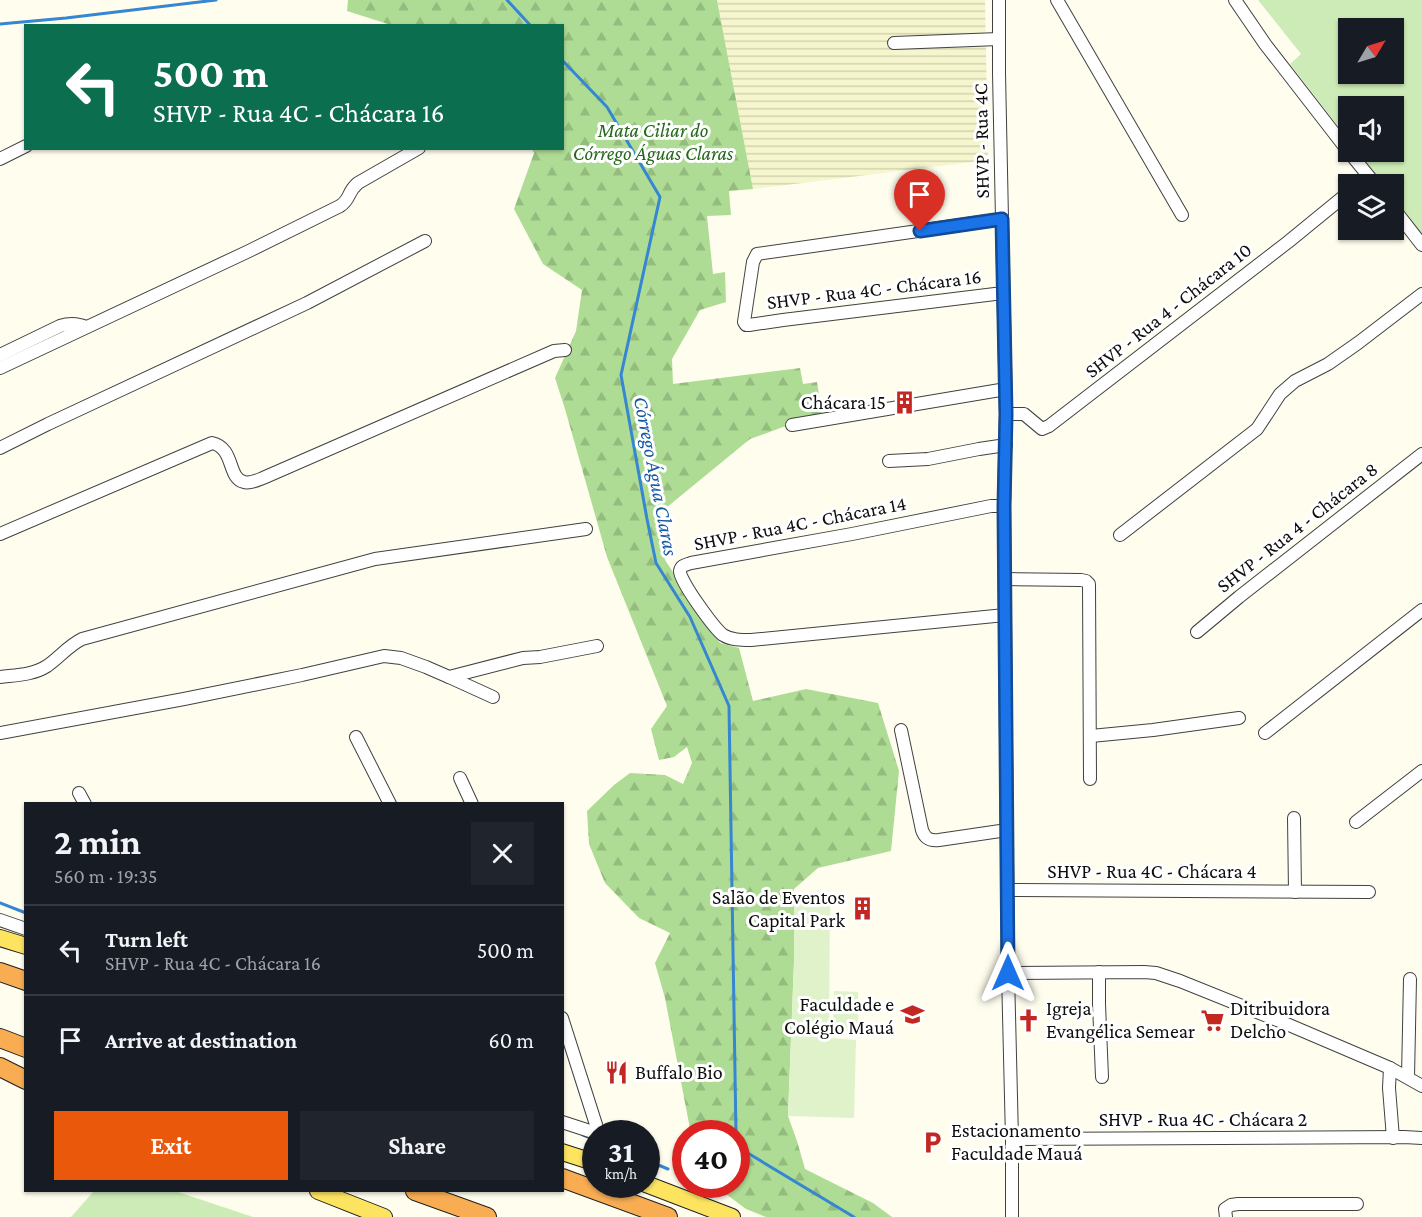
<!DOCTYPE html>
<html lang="en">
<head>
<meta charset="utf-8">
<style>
  :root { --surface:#171b24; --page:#20242c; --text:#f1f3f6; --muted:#9ea1a6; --line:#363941; --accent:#ea580c }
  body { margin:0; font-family:"Crimson Pro",serif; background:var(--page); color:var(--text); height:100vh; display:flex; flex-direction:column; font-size:22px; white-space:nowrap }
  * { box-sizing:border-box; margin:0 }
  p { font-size:20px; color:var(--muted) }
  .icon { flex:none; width:33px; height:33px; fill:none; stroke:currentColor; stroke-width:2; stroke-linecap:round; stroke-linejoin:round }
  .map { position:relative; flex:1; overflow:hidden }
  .panel { position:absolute; left:24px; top:802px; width:540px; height:390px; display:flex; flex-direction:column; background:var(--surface); border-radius:0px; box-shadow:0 2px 4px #0004 }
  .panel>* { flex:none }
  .top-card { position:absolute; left:24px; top:24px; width:540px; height:126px; border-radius:0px; box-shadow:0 2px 4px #0004; background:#0b6e4f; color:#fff; overflow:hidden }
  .needle { width:39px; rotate:52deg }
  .controls { position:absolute; left:1338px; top:18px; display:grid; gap:12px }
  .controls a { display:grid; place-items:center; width:66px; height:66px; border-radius:0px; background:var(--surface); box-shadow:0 2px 4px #0004; font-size:30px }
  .speed { position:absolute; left:582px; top:1120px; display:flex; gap:12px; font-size:30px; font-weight:700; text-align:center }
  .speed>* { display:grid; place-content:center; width:78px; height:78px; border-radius:50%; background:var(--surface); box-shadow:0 2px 4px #0004; line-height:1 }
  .speed small { font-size:15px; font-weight:400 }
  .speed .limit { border:9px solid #d22; background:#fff; color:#111 }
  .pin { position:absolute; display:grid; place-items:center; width:51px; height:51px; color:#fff; margin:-62px -26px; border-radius:50% 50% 50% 0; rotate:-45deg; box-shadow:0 0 6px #0007 }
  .pin .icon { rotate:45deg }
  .me { position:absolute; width:66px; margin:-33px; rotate:0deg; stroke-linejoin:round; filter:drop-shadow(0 0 4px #0008) }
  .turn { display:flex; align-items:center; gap:21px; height:126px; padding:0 30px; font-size:27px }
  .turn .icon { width:78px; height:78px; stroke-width:2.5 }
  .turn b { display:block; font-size:42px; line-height:51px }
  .round { display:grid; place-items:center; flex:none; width:63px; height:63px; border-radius:0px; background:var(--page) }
  .summary { display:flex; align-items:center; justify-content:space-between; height:102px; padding:0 30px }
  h1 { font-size:36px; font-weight:700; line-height:45px }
  .button { display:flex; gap:12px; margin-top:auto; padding:12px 30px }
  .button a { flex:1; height:69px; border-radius:0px; background:var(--accent); color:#fff; font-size:24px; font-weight:700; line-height:69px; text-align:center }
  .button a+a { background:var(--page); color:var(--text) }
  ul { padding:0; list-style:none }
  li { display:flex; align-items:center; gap:18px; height:90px; padding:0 30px; border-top:2px solid var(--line) }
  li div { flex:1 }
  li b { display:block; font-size:22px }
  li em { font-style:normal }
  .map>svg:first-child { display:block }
  .farmland { fill:url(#farmland-rules) }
  .grass { fill:#cdebb7; fill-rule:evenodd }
  .forest { fill:url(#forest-firs) }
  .pitch { fill:#e0f2c9 }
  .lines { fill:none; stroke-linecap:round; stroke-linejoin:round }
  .stream { stroke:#3686d1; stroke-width:3 }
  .minor-casing { stroke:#414141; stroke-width:14 }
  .major-casing { stroke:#1f1f1f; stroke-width:18 }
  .highway-casing { stroke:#1f1f1f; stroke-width:20 }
  .minor { stroke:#fff; stroke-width:12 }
  .major { stroke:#fce461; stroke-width:16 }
  .highway { stroke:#f8ad53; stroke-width:18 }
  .route-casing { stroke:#114b97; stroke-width:15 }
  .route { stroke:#1a73e8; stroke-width:10 }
  .labels { text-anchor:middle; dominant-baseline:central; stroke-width:6; stroke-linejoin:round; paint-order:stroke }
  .park-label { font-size:20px; font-style:italic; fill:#25681c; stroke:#fff }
  .street-label { font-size:20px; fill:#0e0e0e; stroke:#fff }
  .poi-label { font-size:20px; fill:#0e0e0e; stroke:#fff; text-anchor:start }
  .water-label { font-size:21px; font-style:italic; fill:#1358a4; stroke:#fff }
</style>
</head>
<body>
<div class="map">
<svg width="1422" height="1217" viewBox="0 0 1422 1217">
  <defs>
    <pattern id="farmland-rules" width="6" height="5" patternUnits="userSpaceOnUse" patternTransform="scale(1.5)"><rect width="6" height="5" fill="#f6f6ce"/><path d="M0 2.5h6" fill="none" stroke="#d2d2b0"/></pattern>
    <pattern id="forest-firs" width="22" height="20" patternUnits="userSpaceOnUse" patternTransform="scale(1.5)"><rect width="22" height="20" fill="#afdc95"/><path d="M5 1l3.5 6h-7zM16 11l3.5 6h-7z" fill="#95bc7f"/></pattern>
  </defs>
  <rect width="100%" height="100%" fill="#fffdee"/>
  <path class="farmland" d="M717,0h268l3,160 -235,29z"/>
  <g class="grass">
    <path d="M1258,0h164v234l-28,-37v-13h-10l-26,-32h36v-46h-46v33l-58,-75 11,-10zM1348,28h46v46h-46z"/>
    <path d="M94,1191h81l78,26h-182z"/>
  </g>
  <path class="forest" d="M348,0h369l36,189 -24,2 2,24 -24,1 6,58 12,-2 1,30 -26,8 -28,49 1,25 127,-16 3,16 14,-2 6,37 -29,4 -44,16 -95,78 10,43 55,83 19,5 14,53 53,-12 72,14 21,68 -8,80 -73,17 -24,21v73l-6,154 9,25 8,28 68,34 19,14h-126l-20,-8 -32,-24h22v-51h-45l-26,-136 -10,-35 15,-30 -31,-15 -34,-35 -16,-39 -2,-33 27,-26 16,-12 35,2 18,9 9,-21 -5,-16 -13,10 -15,3 -8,-31 16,-23 -60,-149 -42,-148 -10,-31 21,-47 6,-41 -39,-26 -29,-55 20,-56 -2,-4 30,-1v-122l-171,-1 -44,-14z"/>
  <g class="pitch">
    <path d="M794,897h36l-1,141 27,2 -2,78 -66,-2 6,-154z"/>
    <path d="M834,991l24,1v40l-25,-1z"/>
  </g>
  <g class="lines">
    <g class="stream">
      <path d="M507,0l24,26"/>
      <path d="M0,24l66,-6 150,-18"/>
      <path d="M562,60l45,47 53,90 -39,178 26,144 9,44 34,54 39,89 7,428"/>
      <path d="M0,903l26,10"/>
      <path d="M583,1135l10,4"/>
      <path d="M736,1146l118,71"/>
      <path d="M646,1160l22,9"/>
    </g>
    <defs>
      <g id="minor">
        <path d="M999,0v73l7,341 -2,92 4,467 4,166v78"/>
        <path d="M1057,0l125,215"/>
        <path d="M1235,0l30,44 83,107"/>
        <path d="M894,43l105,-4"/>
        <path d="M1349,152l26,32"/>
        <path d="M0,159l26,-13"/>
        <path d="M1359,184l10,-7"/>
        <path d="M1394,209l28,36"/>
        <path d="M1002,219l-245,35 -4,8 -9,60 2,3h3l34,-5 220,-27"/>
        <path d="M0,355l60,-29c9,-3 17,-3 26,1"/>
        <path d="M0,368l249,-117 91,-45c11,-7 7,-14 18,-23l61,-35"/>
        <path d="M1006,414h18l18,15 7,-3 239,-184 60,-49"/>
        <path d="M792,425l214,-36"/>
        <path d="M0,448l48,-24 259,-121 118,-62"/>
        <path d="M889,461l39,-2 51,-10 27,-4"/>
        <path d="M1004,506h-13l-139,28 -161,29c-5,2 -10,2 -11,8 -1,9 34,57 43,64 8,5 18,5 28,5l254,-25"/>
        <path d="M0,534l212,-91c23,5 15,35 32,39 6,2 14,-2 19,-4l291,-127 11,-1"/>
        <path d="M1120,535l137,-106 23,-35 15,-13 33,-17 30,-21 64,-49"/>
        <path d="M1005,579l76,1 5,1 3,3 1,195"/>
        <path d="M1197,632l42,-35 183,-143"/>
        <path d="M0,677c16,-2 33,-2 47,-11 13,-9 21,-20 35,-27l293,-80 211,-30"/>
        <path d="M449,677l44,20"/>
        <path d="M901,730l21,100c3,9 8,11 17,10l68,-10"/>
        <path d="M0,733l184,-34 118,-24 82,-19 17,2 25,9 23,10 74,-19 17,-1 57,-11"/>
        <path d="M1265,733l157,-123"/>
        <path d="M1091,736l62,-6 86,-12"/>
        <path d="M356,737l34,67"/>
        <path d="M460,778l12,26"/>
        <path d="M79,793l6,11"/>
        <path d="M1294,818l1,74"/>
        <path d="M1356,822l66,-51"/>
        <path d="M1008,890l361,2"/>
        <path d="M0,920l26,9"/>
        <path d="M1099,972v32l3,73"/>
        <path d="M1008,973l136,-1 12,1 24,8 102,41 108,46 32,18"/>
        <path d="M562,1018l37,116"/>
        <path d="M1390,1068l-1,20 4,50"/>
        <path d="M1408,1077l2,-98"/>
        <path d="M562,1122l37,12"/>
        <path d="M1012,1139l392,-2 18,1"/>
        <path d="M1226,1217l-1,-8 6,-4 7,-1h119"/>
      </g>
      <g id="major">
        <path d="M0,938l26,8"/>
        <path d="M562,1152l34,11"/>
        <path d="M646,1184l86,33"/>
        <path d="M318,1191l66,26"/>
      </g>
      <g id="highway">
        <path d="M0,972l26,9"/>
        <path d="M0,1038l26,10"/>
        <path d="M0,1067l26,13"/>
        <path d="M562,1178l106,39"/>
        <path d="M415,1191l72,26"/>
      </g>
    </defs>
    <use href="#minor" class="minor-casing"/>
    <use href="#major" class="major-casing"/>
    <use href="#highway" class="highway-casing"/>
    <use href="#minor" class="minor"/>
    <use href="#major" class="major"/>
    <use href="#highway" class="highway"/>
  </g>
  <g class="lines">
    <defs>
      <path id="route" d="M920,231l82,-12 4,195 -2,92 4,467"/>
    </defs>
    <use href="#route" class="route-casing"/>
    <use href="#route" class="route"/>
  </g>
  <defs>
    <symbol id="building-bare" viewBox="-9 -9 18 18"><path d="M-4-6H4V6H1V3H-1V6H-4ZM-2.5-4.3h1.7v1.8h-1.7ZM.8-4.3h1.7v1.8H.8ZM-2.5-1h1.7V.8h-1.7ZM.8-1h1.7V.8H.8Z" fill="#c22721" stroke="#fff" stroke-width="2.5" paint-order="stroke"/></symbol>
    <symbol id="university-bare" viewBox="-9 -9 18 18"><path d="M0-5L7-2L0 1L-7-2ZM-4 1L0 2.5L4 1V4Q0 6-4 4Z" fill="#c22721" stroke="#fff" stroke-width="2.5" paint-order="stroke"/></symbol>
    <symbol id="church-bare" viewBox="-9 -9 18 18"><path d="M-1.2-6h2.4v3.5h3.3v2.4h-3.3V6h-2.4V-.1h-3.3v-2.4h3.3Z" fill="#c22721" stroke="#fff" stroke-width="2.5" paint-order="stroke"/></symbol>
    <symbol id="supermarket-bare" viewBox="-9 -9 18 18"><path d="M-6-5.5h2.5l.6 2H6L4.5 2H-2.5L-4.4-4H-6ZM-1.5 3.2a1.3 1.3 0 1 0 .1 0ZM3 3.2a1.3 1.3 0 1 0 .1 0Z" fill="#c22721" stroke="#fff" stroke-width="2.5" paint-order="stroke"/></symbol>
    <symbol id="restaurant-bare" viewBox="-9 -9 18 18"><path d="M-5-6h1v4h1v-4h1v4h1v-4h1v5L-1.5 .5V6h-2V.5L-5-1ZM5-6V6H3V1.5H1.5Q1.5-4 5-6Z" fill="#c22721" stroke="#fff" stroke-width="2.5" paint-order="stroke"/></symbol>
    <symbol id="parking-bare" viewBox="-9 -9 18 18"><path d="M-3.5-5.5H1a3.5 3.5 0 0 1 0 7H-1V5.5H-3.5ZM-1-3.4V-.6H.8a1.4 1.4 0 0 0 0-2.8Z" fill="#c22721" stroke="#fff" stroke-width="2.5" paint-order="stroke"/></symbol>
  </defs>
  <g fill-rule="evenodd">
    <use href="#building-bare" x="888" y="386" width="33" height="33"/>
    <use href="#building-bare" x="846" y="892" width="33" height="33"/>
    <use href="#university-bare" x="896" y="998" width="33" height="33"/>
    <use href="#church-bare" x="1012" y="1004" width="33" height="33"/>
    <use href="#supermarket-bare" x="1196" y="1004" width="33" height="33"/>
    <use href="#restaurant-bare" x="600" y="1056" width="33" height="33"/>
    <use href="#parking-bare" x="916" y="1126" width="33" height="33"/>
  </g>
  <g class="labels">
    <g class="park-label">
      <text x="653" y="130">Mata Ciliar do<tspan x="653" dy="23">Córrego Águas Claras</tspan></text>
    </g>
    <g class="street-label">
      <text transform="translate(981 141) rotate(-91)">SHVP - Rua 4C</text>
      <text transform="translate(874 289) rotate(-7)">SHVP - Rua 4C - Chácara 16</text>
      <text transform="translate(1168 310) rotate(-38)">SHVP - Rua 4 - Chácara 10</text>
      <text transform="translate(800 523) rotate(-11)">SHVP - Rua 4C - Chácara 14</text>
      <text transform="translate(1297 527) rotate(-38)">SHVP - Rua 4 - Chácara 8</text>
      <text x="1152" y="871">SHVP - Rua 4C - Chácara 4</text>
      <text x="1203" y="1119">SHVP - Rua 4C - Chácara 2</text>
    </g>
    <g class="poi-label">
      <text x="886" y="402" text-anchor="end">Chácara 15</text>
      <text x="845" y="897" text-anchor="end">Salão de Eventos<tspan x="845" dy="23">Capital Park</tspan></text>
      <text x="894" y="1004" text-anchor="end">Faculdade e<tspan x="894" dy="23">Colégio Mauá</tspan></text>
      <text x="1046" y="1008">Igreja<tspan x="1046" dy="23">Evangélica Semear</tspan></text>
      <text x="1230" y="1008">Ditribuidora<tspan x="1230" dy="23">Delcho</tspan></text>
      <text x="635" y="1072">Buffalo Bio</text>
      <text x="951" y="1130">Estacionamento<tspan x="951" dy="23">Faculdade Mauá</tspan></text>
    </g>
    <g class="water-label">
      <text transform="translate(656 476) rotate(79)">Córrego Água Claras</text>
    </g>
  </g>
</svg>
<div class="controls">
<a><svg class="needle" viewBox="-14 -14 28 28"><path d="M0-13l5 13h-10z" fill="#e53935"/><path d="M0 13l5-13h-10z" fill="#9ea1a6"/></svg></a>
<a><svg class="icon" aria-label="sound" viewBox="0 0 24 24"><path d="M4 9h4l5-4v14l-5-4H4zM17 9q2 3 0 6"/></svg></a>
<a><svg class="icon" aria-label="layers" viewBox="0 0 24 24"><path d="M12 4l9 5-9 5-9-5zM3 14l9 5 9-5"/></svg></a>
</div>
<div class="speed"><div>31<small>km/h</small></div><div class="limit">40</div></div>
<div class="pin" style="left:920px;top:231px;background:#d93025"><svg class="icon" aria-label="arrive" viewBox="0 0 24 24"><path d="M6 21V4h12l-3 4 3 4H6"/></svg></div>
<svg class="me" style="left:1008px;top:973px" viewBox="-20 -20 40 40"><path d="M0-17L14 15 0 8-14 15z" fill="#1a73e8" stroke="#fff" stroke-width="4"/></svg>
<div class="top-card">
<div class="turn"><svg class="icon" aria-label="left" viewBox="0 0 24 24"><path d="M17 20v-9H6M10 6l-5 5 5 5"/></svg><div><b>500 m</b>SHVP - Rua 4C - Chácara 16</div></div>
</div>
<section class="panel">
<div class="summary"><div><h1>2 min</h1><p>560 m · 19:35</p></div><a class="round"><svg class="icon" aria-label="close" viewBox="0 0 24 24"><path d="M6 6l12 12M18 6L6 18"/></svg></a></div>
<ul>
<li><svg class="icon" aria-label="left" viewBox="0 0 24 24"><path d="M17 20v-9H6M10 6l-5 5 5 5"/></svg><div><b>Turn left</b><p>SHVP - Rua 4C - Chácara 16</p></div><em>500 m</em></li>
<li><svg class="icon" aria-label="arrive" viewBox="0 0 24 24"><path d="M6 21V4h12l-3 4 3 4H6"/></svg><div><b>Arrive at destination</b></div><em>60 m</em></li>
</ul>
<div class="button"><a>Exit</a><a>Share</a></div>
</section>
</div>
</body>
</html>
